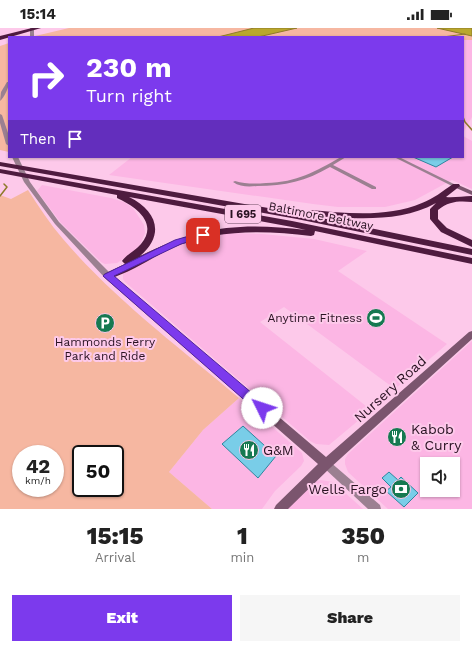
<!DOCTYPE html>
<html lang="en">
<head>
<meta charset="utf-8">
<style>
  :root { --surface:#fff; --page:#f6f6f6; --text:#222; --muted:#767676; --accent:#7c3aed }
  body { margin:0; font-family:"Work Sans",sans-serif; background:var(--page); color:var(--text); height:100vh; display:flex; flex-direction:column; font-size:15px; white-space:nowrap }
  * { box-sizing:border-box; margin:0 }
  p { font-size:13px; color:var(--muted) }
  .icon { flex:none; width:22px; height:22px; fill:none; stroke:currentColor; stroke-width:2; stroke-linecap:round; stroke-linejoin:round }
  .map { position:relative; height:481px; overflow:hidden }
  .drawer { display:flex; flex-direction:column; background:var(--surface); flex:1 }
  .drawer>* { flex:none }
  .top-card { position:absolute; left:8px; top:8px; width:456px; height:122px; border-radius:0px; box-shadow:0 1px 3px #0004; background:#7c3aed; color:#fff; overflow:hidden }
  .controls { position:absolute; left:420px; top:429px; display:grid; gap:8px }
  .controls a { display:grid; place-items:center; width:40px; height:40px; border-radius:0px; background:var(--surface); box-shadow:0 1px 3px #0004; font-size:20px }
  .speed { position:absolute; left:12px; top:417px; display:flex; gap:8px; font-size:20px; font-weight:700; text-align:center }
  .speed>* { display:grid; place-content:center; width:52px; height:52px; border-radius:50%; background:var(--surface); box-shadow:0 1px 3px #0004; line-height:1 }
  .speed small { font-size:10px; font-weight:400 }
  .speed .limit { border:2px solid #111; border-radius:6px; background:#fff; color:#111 }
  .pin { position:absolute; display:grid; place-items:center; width:34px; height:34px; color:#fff; margin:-17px; border-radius:8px; box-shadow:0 2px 6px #0006 }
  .me { position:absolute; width:44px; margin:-22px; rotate:311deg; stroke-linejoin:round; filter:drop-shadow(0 0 3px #0008) }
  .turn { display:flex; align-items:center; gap:14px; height:84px; padding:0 12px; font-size:18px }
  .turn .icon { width:52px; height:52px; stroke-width:2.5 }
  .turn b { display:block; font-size:28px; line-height:34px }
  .then { display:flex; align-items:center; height:38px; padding:0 12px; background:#0003; gap:8px; font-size:15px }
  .eta { display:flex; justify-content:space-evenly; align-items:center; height:68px; text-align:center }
  .eta b { font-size:24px; font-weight:800; line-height:28px }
  .action { display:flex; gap:8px; margin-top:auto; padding:8px 12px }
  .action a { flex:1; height:46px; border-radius:0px; background:var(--accent); color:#fff; font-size:16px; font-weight:800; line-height:46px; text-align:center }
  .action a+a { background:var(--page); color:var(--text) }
  .status { display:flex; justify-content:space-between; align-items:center; height:28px; padding:0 20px; background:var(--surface); direction:ltr }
  .status svg { height:11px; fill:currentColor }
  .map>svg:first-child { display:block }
  .built { fill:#fcb6e4; fill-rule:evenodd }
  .green { fill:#f6b7a1; fill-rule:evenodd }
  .water { fill:#b9a72c; stroke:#8e7a29 }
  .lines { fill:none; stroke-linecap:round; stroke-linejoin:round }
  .stream-far1 { stroke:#8e7a29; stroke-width:1 }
  .stream { stroke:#8e7a29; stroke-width:1.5 }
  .building { fill:#79cde8; stroke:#2e869f }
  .minor { fill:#9b8091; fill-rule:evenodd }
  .tertiary { fill:#9b8091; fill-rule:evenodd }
  .secondary { fill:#7b556e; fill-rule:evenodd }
  .motorway { fill:#4e1b3f; fill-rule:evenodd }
  .route { fill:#7c3aed; stroke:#51269a }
  .labels { text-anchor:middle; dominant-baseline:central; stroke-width:4; stroke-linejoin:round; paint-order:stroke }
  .shield { fill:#fdc9ea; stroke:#69495e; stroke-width:1 }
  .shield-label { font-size:11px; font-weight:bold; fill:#291222 }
  .street-label { font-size:12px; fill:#291222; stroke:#fdc9ea }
  .poi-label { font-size:12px; fill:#291222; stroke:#fdc9ea; text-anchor:end }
  .near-street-label { font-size:14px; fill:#291222; stroke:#fdc9ea }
  .near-poi-label { font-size:14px; fill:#291222; stroke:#fdc9ea; text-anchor:start }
</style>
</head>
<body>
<div class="status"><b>15:14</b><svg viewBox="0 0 49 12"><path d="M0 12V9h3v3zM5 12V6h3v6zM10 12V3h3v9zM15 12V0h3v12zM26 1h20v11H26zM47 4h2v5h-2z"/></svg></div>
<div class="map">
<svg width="472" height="481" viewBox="0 0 472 481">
  <rect width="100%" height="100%" fill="#fdc9ea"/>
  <g class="built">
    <path d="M463,12h9v77l-9,16z"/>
    <path d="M463,108l9,5v48l-20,-9 -37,20 -30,7h-47l-25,-3 -204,-29 23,-18h331z"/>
    <path d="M42,157l69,13 13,4 9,6 11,17 1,8 -5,12 -7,7 -16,11 -12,1 -4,-2 -40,-39 -24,-32z"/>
    <path d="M230,205l32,1 52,5 53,12 -29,20 109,73 -52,45 -111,-82 -24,15 111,88 -42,35 -13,-1 -6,-3 -185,-159 -2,-3v-5l4,-4 55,-27 28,-8z"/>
    <path d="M472,313v168h-84l-40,-37 -3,-8v-5l3,-5zM427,436h26v26h-26z"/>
    <path d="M239,370l63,55 2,8 -3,5 -26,25 -13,18h-50l-43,-37 34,-42z"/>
    <path d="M321,452l12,2 30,27h-76l29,-28z"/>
  </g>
  <g class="green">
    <path d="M69,0h403v12h-9v-3h-432z"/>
    <path d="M9,15v109l-9,-2v-104z"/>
    <path d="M28,162c11,17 22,34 35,49 51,60 117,109 176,159l-36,32 -34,42 43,37h-212v-314l11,4zM21,426h34v34h-34zM81,426h34v34h-34z"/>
  </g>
  <g class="water">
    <path d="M254,0h43l-39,9h-40z"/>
    <path d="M437,0h35v8z"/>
  </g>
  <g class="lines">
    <path class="stream-far1" d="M443,9l22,-3"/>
    <g class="stream">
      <path d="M463,89l2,5 7,8"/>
      <path d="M0,168l7,-9 -3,-3"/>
    </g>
  </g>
  <g class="building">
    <path d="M413,129h40l-17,10z"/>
    <path d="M243,398l33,30 -18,22 -36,-34z"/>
    <path d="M389,444l9,8 3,-3 17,16 -14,14 -18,-16 5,-4 -9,-9z"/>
  </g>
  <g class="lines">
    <g class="minor">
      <path d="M341,129h5l-13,8 43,22v2h-4l-42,-22c-24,14 -45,19 -73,19 -8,1 -17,1 -24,-4l2,-1c10,3 20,3 31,2 32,-1 48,-11 75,-26z"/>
      <path d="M394,129h5l59,29 -2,1h-2z"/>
    </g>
    <g class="tertiary">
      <rect x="30" y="0" width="4" height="9"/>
      <path d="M7,54h2c0,5 -5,16 -9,19l1,-9z"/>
      <path d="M0,86l2,1 7,21v10l-3,-2 -6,-21z"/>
      <path d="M12,129h6l12,25 29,40 52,52 1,2 -1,2h-6l-50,-54 -31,-42z"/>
      <path d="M326,432l3,1 51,44 1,4h-13l-45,-42 -2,-3 2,-3z"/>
    </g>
    <g class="secondary">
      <path d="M456,156l16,7v4l-18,-8 -1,-1z"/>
      <path d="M108,245l3,1 215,183 143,-125 3,-1v8l-142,129 -42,41h-14l2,-4 42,-41 -213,-186 -1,-2z"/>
    </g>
    <g class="motorway">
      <path d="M32,0h9l-41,12v-4z"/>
      <path d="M0,134l297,51 175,36v6l-175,-36 -297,-53z"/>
      <path d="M0,141l292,52 180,37v6l-157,-33 -1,4 -3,1c-47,-6 -95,-7 -139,12 -21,10 -42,25 -64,31l-5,-3 1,-2 21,-10 -3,-3c5,-7 13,-10 19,-17 18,-21 -6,-38 -24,-46v-3l-117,-22zM129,169l163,30 14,3c-65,-8 -107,-4 -166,26 26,-22 16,-46 -11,-59z"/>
      <path d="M453,156h6l1,2 -14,11c7,1 17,-1 26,-1v6c-13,-1 -23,-1 -34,8v9l9,9 25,12v7l-31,-15 -11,-13v-10l6,-6c-32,18 -72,16 -107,14 -8,-1 -19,1 -24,-4l4,-3c37,3 78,8 113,-7 11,-4 21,-12 31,-19z"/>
    </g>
  </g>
  <path class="route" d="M203,204l4,3 -1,2 -25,7 -67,32 152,129 2,3 -2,4 -4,1 -4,-1 -155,-136 2,-2 70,-34z"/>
  <defs>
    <symbol id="stadium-disc" viewBox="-11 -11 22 22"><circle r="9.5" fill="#167951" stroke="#fdc9ea"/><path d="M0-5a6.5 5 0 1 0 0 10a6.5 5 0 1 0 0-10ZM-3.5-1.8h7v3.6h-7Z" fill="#fff"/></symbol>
    <symbol id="parking-disc" viewBox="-11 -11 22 22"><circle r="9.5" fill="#167951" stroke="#fdc9ea"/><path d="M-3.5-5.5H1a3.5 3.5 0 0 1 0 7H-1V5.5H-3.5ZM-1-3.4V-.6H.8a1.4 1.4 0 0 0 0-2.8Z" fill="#fff"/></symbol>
    <symbol id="restaurant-disc" viewBox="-11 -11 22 22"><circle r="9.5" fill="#167951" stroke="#fdc9ea"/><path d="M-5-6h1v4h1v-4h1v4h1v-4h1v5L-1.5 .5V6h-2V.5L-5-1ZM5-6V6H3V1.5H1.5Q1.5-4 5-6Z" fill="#fff"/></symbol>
    <symbol id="bank-disc" viewBox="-11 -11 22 22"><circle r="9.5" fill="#167951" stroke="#fdc9ea"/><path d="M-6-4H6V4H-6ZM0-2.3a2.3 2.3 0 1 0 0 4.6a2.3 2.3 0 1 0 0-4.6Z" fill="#fff"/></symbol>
  </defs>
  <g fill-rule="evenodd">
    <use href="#stadium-disc" x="365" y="279" width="22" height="22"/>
    <use href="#parking-disc" x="94" y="284" width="22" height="22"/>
    <use href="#restaurant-disc" x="386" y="398" width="22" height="22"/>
    <use href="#restaurant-disc" x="238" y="411" width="22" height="22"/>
    <use href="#bank-disc" x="390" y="450" width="22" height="22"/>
  </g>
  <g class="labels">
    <rect class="shield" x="225" y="177" width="36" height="18" rx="3"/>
    <g class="shield-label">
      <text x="243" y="186">I 695</text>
    </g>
    <g class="street-label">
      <text transform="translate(321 188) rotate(11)">Baltimore Beltway</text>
    </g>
    <g class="poi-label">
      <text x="362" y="290">Anytime Fitness</text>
      <text x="105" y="314" text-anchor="middle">Hammonds Ferry<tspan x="105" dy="14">Park and Ride</tspan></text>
    </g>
    <g class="near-street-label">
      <text transform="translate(390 361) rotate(-42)">Nursery Road</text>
    </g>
    <g class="near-poi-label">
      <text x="411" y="401">Kabob<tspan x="411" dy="16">&amp; Curry</tspan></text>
      <text x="263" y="422">G&amp;M</text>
      <text x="387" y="461" text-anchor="end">Wells Fargo</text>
    </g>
  </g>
</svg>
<div class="controls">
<a><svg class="icon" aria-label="sound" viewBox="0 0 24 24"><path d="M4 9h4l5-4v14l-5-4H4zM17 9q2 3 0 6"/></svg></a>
</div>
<div class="speed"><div>42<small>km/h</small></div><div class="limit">50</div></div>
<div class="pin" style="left:203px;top:207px;background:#d93025"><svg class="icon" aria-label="arrive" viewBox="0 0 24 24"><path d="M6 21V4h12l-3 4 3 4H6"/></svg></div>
<svg class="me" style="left:262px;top:380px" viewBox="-20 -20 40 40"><circle r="19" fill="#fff"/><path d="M0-13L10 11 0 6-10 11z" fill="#7c3aed"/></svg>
<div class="top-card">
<div class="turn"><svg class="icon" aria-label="right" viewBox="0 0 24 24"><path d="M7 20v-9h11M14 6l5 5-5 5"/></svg><div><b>230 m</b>Turn right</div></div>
<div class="then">Then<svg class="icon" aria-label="arrive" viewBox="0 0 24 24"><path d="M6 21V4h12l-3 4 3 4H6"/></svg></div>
</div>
</div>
<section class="drawer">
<div class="eta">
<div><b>15:15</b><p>Arrival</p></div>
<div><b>1</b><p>min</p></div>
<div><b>350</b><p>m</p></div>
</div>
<div class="action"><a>Exit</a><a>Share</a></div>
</section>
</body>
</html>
